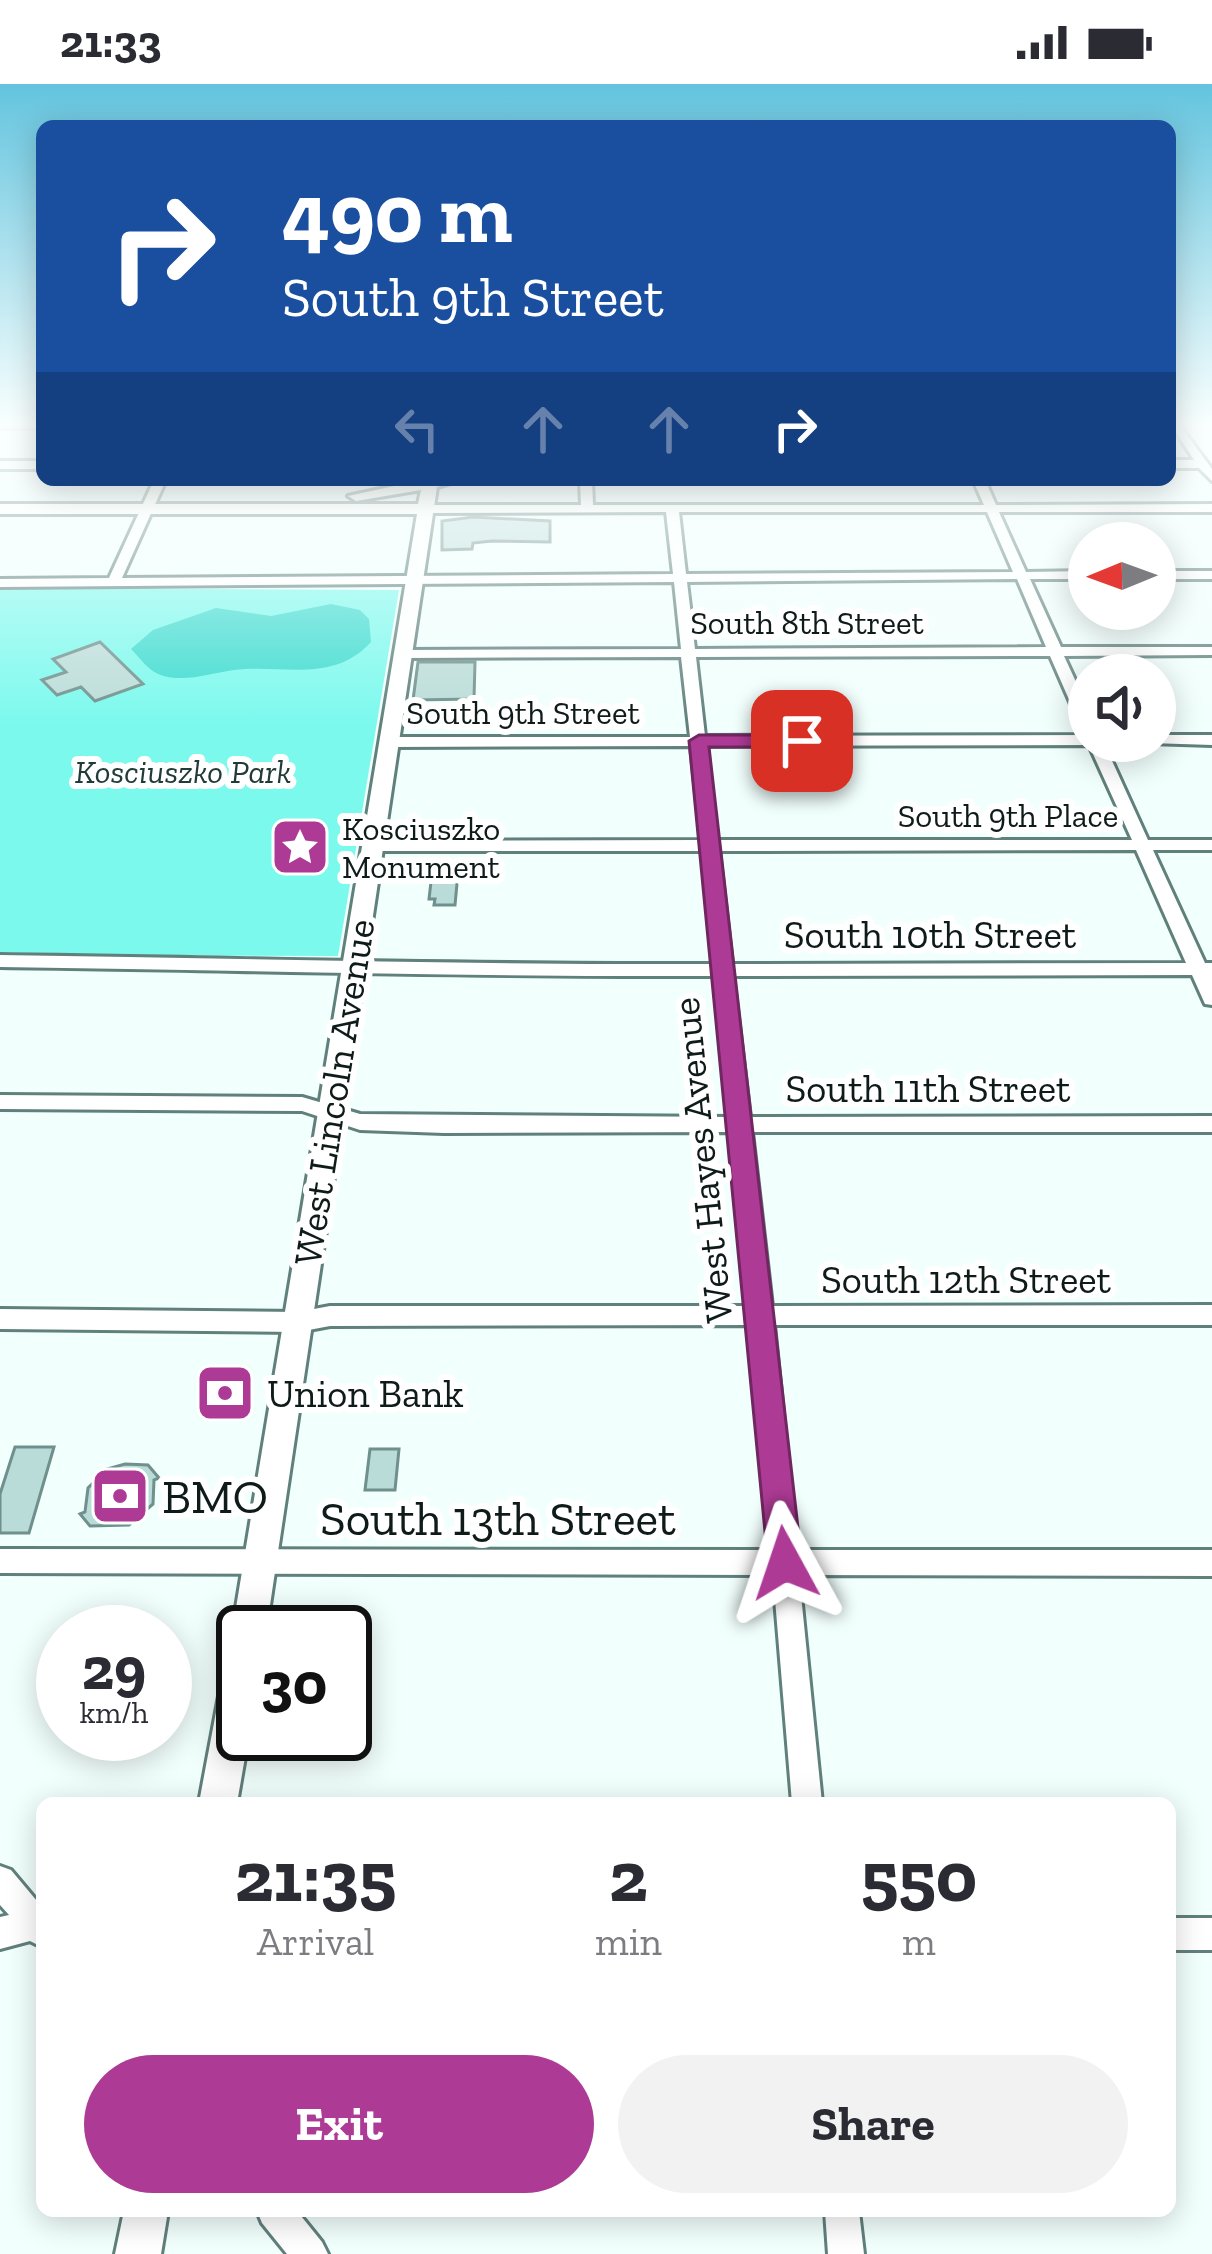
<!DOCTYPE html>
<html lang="en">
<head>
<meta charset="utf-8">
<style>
  :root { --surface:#fff; --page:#f2f2f3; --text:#2b2b33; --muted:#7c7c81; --accent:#ad3b95 }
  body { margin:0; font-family:"Zilla Slab",serif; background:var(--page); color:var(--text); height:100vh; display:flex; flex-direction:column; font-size:45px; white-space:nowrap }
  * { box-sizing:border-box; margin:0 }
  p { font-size:39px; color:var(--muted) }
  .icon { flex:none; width:66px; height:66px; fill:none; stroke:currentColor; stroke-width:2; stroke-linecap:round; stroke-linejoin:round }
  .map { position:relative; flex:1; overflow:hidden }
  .drawer { position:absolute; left:36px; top:1713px; width:1140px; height:420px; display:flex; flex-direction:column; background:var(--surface); border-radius:18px; box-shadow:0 6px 30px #0003 }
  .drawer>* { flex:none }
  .guide { position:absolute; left:36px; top:36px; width:1140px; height:366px; border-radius:18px; box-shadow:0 6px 30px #0003; background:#1a4fa0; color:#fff; overflow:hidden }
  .needle { width:78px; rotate:269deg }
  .tools { position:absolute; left:1068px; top:438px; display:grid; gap:24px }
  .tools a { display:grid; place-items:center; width:108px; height:108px; border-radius:50%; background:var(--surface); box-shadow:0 6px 30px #0003; font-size:60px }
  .speed { position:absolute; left:36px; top:1521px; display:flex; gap:24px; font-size:60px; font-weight:700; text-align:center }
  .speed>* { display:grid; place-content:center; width:156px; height:156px; border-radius:50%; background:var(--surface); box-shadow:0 6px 30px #0003; line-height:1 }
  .speed small { font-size:30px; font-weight:400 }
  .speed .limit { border:6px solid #111; border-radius:18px; background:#fff; color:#111 }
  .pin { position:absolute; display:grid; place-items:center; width:102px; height:102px; color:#fff; margin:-51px; border-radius:24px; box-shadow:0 6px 18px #0006 }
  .me { position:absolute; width:132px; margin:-66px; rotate:355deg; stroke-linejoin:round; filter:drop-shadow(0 0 9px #0008) }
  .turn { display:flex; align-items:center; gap:42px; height:252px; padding:0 48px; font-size:54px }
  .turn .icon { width:156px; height:156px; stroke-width:2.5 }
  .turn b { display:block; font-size:84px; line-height:102px }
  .lanes { display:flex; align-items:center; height:114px; padding:0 48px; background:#0003; justify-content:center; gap:60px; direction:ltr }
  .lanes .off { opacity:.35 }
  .eta { display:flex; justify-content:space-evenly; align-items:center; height:204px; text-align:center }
  .eta b { font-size:72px; font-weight:700; line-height:84px }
  .action { display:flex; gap:24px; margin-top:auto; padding:24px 48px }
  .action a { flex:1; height:138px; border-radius:72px; background:var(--accent); color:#fff; font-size:48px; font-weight:700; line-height:138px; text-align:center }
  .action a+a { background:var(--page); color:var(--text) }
  .status { display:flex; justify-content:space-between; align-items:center; height:84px; padding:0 60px; background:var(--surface); direction:ltr }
  .status svg { height:33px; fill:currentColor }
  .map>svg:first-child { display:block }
  .green { fill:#7bf9ed }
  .water { fill:#3bdbcf }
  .building { fill:#badcd8; stroke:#6f908c; stroke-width:3 }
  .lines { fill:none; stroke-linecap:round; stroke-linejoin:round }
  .minor-casing { stroke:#60807c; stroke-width:6 }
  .major-casing { stroke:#60807c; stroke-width:6 }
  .highway-casing { stroke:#60807c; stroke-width:6 }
  .minor { fill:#fff; fill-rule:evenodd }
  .major { fill:#fff; fill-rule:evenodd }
  .highway { fill:#fff; fill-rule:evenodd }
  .route { fill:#ad3b95; stroke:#702661; stroke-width:3 }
  .labels { text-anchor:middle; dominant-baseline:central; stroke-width:12; stroke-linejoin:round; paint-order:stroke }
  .far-street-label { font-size:33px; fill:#0e1b19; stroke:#fff }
  .far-park-label { font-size:33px; font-style:italic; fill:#213b38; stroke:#fff }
  .far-poi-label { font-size:33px; fill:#0e1b19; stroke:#fff; text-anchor:start }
  .street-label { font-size:39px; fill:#0e1b19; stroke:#fff }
  .poi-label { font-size:39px; fill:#0e1b19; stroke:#fff; text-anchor:start }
  .near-poi-label { font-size:48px; fill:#0e1b19; stroke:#fff; text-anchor:start }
  .near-street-label { font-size:48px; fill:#0e1b19; stroke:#fff }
</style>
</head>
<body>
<div class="status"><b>21:33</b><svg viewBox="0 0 49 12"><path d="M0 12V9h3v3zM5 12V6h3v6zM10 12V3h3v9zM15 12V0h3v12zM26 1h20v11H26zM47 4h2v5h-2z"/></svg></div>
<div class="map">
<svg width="1212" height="2170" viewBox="0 0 1212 2170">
  <rect width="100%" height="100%" fill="#f1fffd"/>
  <path class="green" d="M0,504l399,2 -61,366 -338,-1z"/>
  <path class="water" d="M331,520l29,6 9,9 2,23c-38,42 -89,22 -137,28 -24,3 -51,14 -76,4 -11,-5 -18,-16 -27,-25l22,-19 63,-22 55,8z"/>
  <g class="building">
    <path d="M473,433l77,4v21l-58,-1 -19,2 -1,6 -30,1v-29z"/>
    <path d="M100,558l43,42 -48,17 -14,-14 -24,8 -15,-15 24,-8 -13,-13z"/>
    <path d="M418,578h57l-1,37 -61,1z"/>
    <path d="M432,789h26l-3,32h-21l1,-6h-6z"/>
    <path d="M15,1363h39l-25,86h-29v-39z"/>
    <path d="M370,1365h29l-4,41h-30z"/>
    <path d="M125,1380l23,1 11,13 -5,2 -1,24 -24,21 -39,1 -10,-12 5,-2 3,-24 19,-19z"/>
  </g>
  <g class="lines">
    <defs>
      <g id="minor">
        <path d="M1170,339h8l34,46v12l-13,-13h-29v-8h24z"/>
        <rect x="0" y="377" width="42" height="8"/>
        <path d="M154,396h12l-44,98 551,-4 -7,-62 -241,1 -6,-4 6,-4h156l-1,-25h12l1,25h391l-11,-25h12l11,25 216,-1v8h-213l27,60 63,-1v8h-59l31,68h151v8l-148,1 25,54v22l-8,-5 -31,-71 -354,1 9,79 384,-1v6h14l45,99h64v10h-59l52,113h7v42l-7,-1 -13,-29 -459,1 17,141 462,-1v16h-460l20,174 440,-1v20h-438l23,225h415v26l-413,-1 23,228h-30l-19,-228 -773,-2v-24l771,1 -20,-225 -421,1 -32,6 -298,-3v-20l298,3 32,-6h419l-18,-174 -287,1 -84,-3 -58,-19 -302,-2v-14l302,2 58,17 370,3 -15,-141c-239,1 -477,-6 -715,-9v-12c238,3 476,10 714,9l-12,-113h-329l-8,-5 8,-5 328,-1 -10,-94 -302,1 -8,-5 8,-5h301l-9,-80 -279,1 -7,-4 7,-4 279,-1 -7,-67 -674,5v-8l109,-1zM679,428h308l26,60 -327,2zM1017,495l29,68 -351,2 -8,-67zM1089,661l43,95h-415l-11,-94zM1136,766l50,113 -454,1 -13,-113z"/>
        <rect x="1155" y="487" width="57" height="8"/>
        <path d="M1155,651h57v10l-62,-2 -2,-2h7z"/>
        <path d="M0,1782l11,4 31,37v40l-12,-6 -30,8v-32l9,-2 -9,-10z"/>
        <rect x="1170" y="1834" width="42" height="32"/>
        <path d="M257,2127h40l25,31 6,12h-41l-25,-31z"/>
        <path d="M825,2127h34l5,43h-36z"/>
      </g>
      <g id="major">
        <path d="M422,396h39l-24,7 -171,1145h-23v102h6l-12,69h-38l26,-139 5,-13 12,-4 -10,-15 185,-1118h-417v-10h418l3,-14 -65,11 -8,-5z"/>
        <path d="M124,2127h44l-7,43h-46z"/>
      </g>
      <rect id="highway" x="0" y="339" width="42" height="5"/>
    </defs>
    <use href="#minor" class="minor-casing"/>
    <use href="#major" class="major-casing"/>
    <use href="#highway" class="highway-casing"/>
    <use href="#minor" class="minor"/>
    <use href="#major" class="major"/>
    <use href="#highway" class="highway"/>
  </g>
  <linearGradient id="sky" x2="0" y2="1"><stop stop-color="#63c4de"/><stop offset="0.53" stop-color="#f9fffe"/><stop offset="1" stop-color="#f9fffe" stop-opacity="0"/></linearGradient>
  <rect width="1212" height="642" fill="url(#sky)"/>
  <path class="route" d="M699,651h103l10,6 -10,6h-93l93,816 -5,12 -12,5 -12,-5 -5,-12 -79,-822z"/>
  <defs>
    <symbol id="sight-square" viewBox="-11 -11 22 22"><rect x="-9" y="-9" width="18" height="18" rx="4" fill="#ad3b95" stroke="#fff"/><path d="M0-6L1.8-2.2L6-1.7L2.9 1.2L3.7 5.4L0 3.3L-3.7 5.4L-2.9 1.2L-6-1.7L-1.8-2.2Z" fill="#fff"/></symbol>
    <symbol id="bank-square" viewBox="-11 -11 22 22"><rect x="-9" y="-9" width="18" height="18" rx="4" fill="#ad3b95" stroke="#fff"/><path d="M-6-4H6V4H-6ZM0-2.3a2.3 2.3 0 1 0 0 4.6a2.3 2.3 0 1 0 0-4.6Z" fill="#fff"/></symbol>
  </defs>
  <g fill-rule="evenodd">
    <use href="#sight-square" x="267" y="730" width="66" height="66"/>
    <use href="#bank-square" x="192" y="1276" width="66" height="66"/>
    <use href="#bank-square" x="87" y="1379" width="66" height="66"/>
  </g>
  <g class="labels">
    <g class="far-street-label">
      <text x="807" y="538">South 8th Street</text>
      <text x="523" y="628">South 9th Street</text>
      <text x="1008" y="731">South 9th Place</text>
    </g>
    <g class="far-park-label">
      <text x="183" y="687">Kosciuszko Park</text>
    </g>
    <g class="far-poi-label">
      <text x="342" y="744">Kosciuszko<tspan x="342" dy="38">Monument</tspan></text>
    </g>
    <g class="street-label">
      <text x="930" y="850">South 10th Street</text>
      <text x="928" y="1004">South 11th Street</text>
      <text transform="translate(334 1008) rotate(-81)">West Lincoln Avenue</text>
      <text transform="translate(702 1076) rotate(-96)">West Hayes Avenue</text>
      <text x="966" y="1195">South 12th Street</text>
    </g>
    <g class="poi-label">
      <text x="267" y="1309">Union Bank</text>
    </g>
    <g class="near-poi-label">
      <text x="162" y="1412">BMO</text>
    </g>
    <g class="near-street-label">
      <text x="498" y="1434">South 13th Street</text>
    </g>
  </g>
</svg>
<div class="tools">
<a><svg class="needle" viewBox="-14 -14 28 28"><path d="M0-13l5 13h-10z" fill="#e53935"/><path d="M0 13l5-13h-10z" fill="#7c7c81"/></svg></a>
<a><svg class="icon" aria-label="sound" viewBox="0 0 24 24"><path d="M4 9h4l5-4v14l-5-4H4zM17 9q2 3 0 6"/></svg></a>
</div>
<div class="speed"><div>29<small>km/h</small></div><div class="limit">30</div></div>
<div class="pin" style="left:802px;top:657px;background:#d93025"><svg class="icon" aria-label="arrive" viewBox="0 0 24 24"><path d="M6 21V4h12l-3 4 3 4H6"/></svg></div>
<svg class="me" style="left:785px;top:1479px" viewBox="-20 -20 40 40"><path d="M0-17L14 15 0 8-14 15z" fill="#ad3b95" stroke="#fff" stroke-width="4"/></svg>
<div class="guide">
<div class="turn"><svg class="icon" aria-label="right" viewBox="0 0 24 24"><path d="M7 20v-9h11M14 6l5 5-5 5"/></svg><div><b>490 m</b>South 9th Street</div></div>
<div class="lanes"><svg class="icon off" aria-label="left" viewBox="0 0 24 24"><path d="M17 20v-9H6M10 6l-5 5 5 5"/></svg><svg class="icon off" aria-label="ahead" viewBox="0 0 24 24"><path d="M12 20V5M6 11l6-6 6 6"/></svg><svg class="icon off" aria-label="ahead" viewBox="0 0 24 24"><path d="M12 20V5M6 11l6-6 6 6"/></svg><svg class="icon" aria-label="right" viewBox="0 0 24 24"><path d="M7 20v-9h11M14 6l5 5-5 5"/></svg></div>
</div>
<section class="drawer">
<div class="eta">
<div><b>21:35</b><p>Arrival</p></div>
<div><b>2</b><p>min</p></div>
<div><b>550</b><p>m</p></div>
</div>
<div class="action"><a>Exit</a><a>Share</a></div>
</section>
</div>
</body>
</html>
